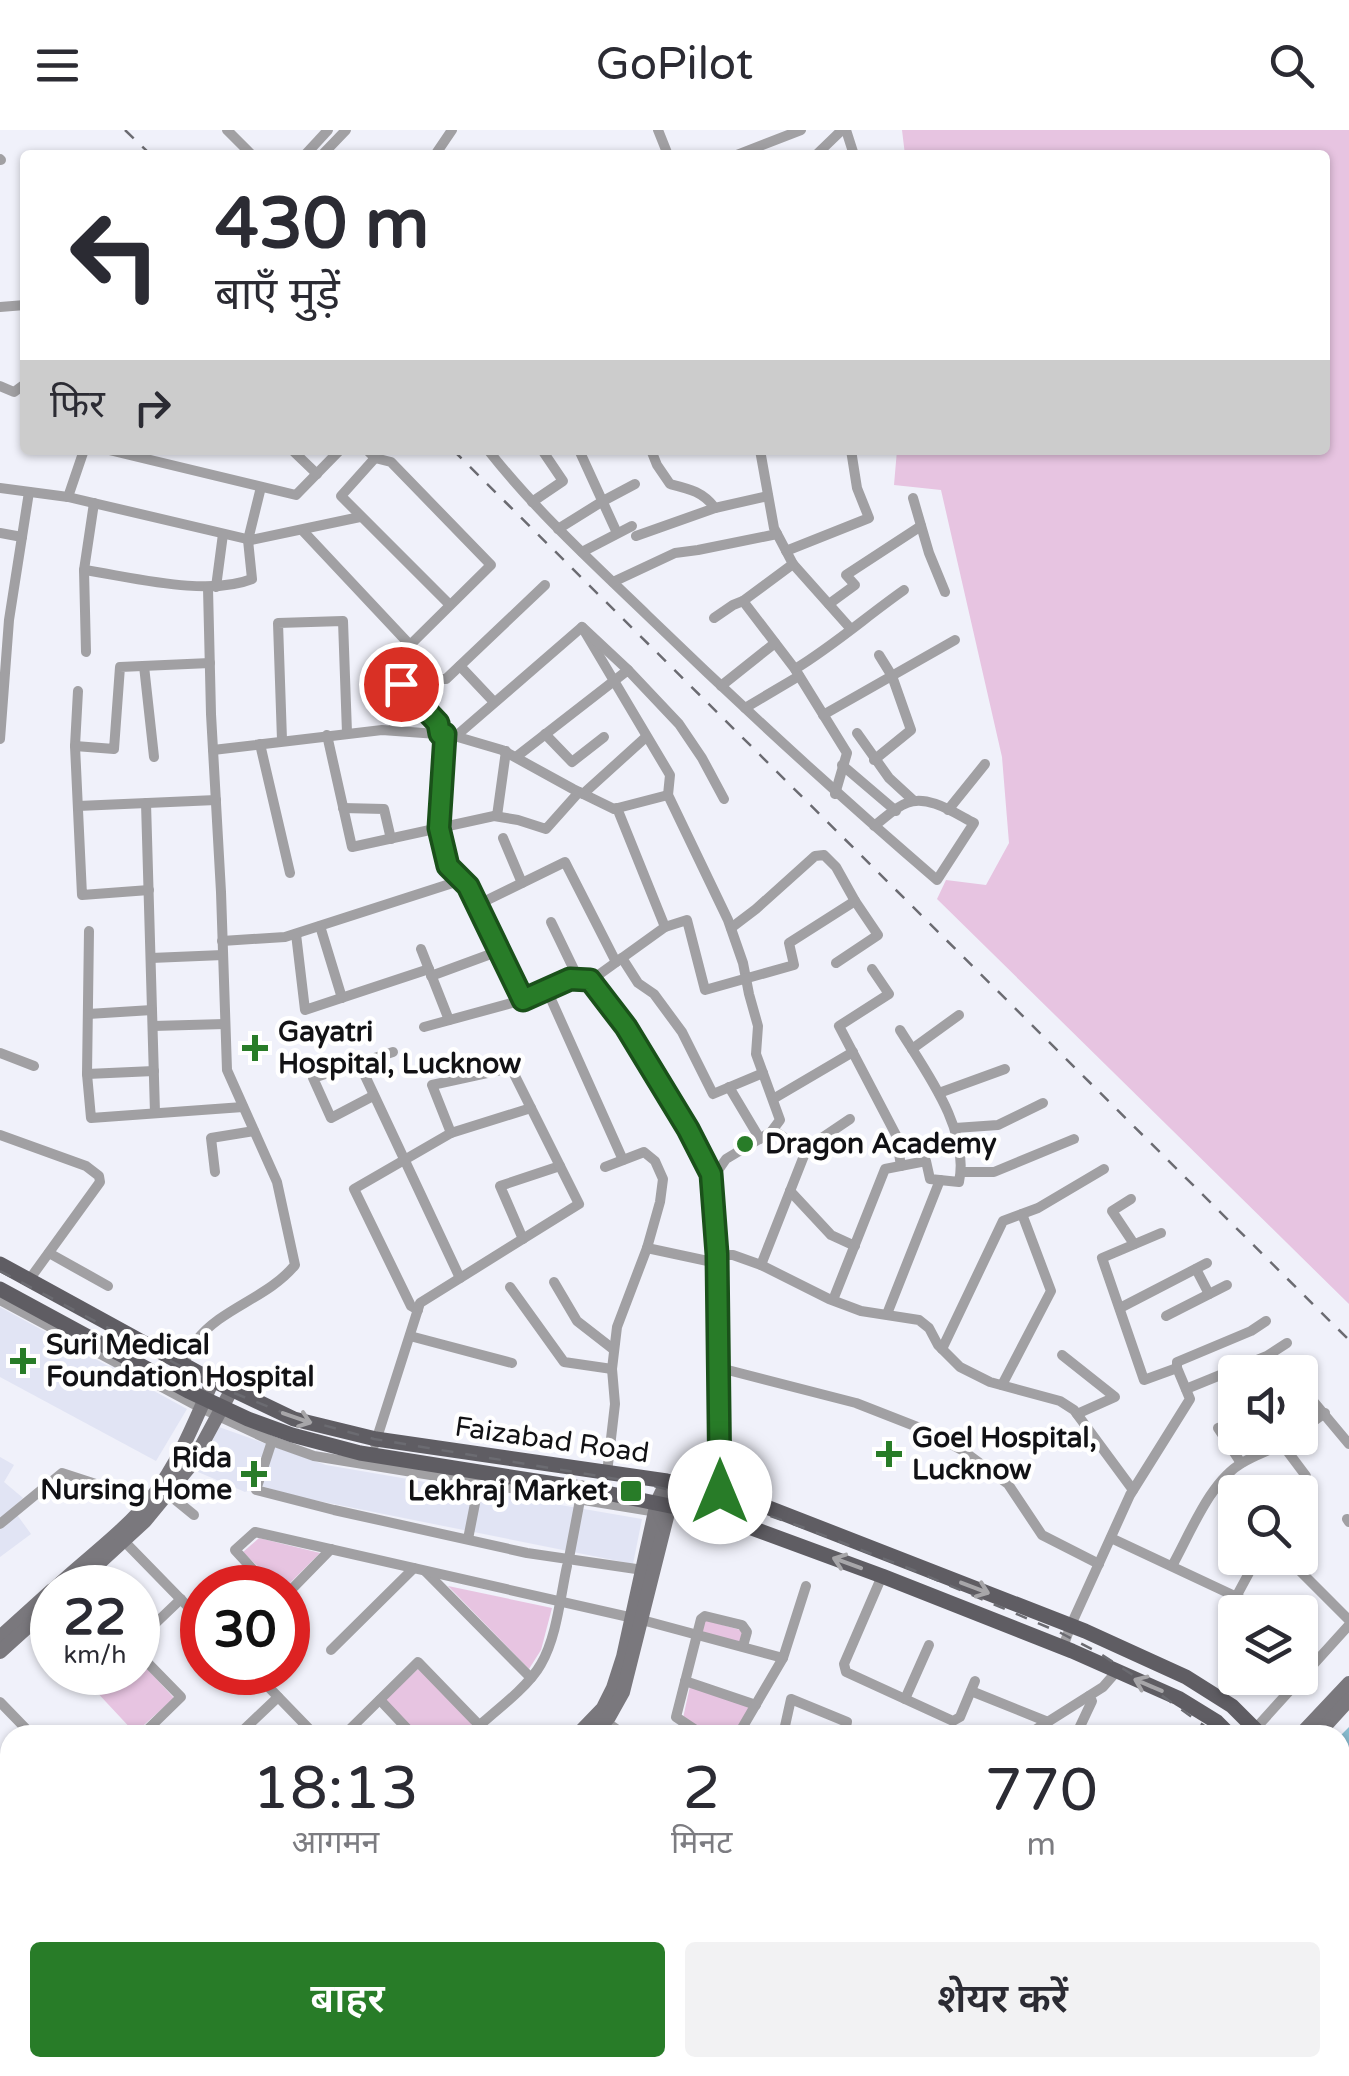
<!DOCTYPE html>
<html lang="hi">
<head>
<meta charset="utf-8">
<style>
  :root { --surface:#fff; --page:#f2f2f3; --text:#2b2b33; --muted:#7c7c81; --accent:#287c28 }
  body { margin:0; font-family:"Varela Round","Noto Sans Devanagari",sans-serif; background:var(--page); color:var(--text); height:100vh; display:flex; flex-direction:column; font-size:38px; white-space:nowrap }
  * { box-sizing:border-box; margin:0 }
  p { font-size:32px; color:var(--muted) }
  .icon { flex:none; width:55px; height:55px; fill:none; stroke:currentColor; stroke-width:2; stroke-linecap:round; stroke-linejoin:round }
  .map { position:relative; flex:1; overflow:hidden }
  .panel { position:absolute; left:0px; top:1595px; width:1350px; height:352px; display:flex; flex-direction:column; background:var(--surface); border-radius:30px 30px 0 0; box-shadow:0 2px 8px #0004 }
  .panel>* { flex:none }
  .hud { position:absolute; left:20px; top:20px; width:1310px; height:305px; border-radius:10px; box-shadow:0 2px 8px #0004; background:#fff; color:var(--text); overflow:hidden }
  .fabs { position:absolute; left:1218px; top:1225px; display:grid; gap:20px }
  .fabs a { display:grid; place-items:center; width:100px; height:100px; border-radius:10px; background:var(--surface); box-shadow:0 2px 8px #0004; font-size:50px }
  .speed { position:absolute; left:30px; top:1435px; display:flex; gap:20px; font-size:50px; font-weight:700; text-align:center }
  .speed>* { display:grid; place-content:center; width:130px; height:130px; border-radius:50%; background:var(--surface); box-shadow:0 2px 8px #0004; line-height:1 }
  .speed small { font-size:25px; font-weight:400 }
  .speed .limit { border:15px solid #d22; background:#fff; color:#111 }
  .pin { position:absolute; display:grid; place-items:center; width:85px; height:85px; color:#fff; margin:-42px; border:5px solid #fff; border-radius:50%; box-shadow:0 2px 10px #0007 }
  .me { position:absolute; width:110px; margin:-55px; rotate:0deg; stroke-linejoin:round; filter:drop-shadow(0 0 8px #0008) }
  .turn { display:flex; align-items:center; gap:35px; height:210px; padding:0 30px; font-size:45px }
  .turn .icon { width:130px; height:130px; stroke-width:2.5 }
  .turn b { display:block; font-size:70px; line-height:85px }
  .then { display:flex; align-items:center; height:95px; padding:0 30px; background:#0003; gap:20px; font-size:38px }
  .eta { display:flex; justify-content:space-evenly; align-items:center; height:170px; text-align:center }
  .eta b { font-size:60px; font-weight:600; line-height:70px }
  .action { display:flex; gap:20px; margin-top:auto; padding:20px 30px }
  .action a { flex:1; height:115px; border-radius:10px; background:var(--accent); color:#fff; font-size:40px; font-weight:600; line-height:115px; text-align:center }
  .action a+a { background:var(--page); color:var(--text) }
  header { display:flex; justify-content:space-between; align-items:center; height:130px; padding:0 30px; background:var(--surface); font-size:45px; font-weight:600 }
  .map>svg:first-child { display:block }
  .built { fill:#e1e4f4 }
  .green { fill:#e7c4e1 }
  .water { fill:#87bbcf }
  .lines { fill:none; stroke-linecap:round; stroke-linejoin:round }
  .street { stroke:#a1a0a3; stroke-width:10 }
  .secondary { stroke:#7a787d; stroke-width:14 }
  .primary { stroke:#5f5d63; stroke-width:15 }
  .rail { stroke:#6b6b71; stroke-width:2.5; stroke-dasharray:12 12; stroke-linecap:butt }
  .oneway { stroke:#a7a6a9 }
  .route-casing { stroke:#1a511a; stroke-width:25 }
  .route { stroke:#287c28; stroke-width:18 }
  .poi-dot { fill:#287c28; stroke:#fff; stroke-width:4 }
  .labels { text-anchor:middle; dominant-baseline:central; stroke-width:9; stroke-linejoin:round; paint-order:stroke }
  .poi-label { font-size:28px; font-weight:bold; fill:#121215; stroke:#fff; text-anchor:start }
  .street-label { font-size:28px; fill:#121215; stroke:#fff }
</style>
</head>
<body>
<header><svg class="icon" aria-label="menu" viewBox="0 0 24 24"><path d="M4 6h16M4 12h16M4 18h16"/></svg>GoPilot<svg class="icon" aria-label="search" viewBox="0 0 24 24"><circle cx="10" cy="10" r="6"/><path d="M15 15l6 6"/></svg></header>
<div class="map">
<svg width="1349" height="1946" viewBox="0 0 1349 1946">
  <rect width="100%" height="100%" fill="#f0f1fa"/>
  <g class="built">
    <path d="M0,1177l187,102 -31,52 -156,-84z"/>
    <path d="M219,1297l107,38 316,54 -9,45 -339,-68 -32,-10 -17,6 -47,-20z"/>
    <path d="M0,1327l14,8 -10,17 19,16 -11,10 19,26 -31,23z"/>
  </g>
  <g class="green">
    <path d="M902,0h447v1174l-412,-405 9,-19 40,5 23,-42 -7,-86 -61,-267 -47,-5 3,-35h428v-295h-420z"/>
    <path d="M259,1408l61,15 -34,34 -6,1 -37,-36z"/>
    <path d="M448,1456l104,22 -11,42 -12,19z"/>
    <path d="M705,1490l39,11 -4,12 -38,-10z"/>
    <path d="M138,1529l36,39 -39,35 -42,-45 17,-15 28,-1z"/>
    <path d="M419,1538l53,56 -12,11h-42l-33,-35z"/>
    <path d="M690,1556l62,21 -18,28h-27l-24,-17z"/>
    <path d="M1340,1733l9,8v205h-99l-1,-8h91z"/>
  </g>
  <g class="water">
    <path d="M1349,1597v45l-9,8v-45h-8l10,-1z"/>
    <path d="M1193,1938h55l1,8h-53z"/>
  </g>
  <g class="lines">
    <g class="street">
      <path d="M227,0l25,25"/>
      <path d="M658,0l10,25"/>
      <path d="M846,0l8,25"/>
      <path d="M305,25l23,-25"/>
      <path d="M322,25l24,-25"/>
      <path d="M435,25l17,-25"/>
      <path d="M737,25l64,-25"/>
      <path d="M816,25l26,-25"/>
      <path d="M0,29l1,1"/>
      <path d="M0,177l25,-2"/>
      <path d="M0,256l14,6 11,-8"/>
      <path d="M109,320l187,45 44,-45"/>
      <path d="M292,320l25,24"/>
      <path d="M367,320l8,8 16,4 100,103 -81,80"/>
      <path d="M488,320c48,61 105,113 160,166 94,91 190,179 289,264l37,-57c-18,-9 -46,-29 -67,-20 -12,4 -23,16 -33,23"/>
      <path d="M579,320l38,83"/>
      <path d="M651,320l6,15 13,19c20,5 33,8 45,24l53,-12"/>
      <path d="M760,320l14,78 19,36 57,64"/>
      <path d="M375,328l-34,38 108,108"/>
      <path d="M0,358l68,9 16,-47"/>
      <path d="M68,367l183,43 109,-23"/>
      <path d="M913,368l16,55 16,39"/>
      <path d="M532,372l31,-21 -21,-31"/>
      <path d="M558,399l45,-28 32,-17"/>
      <path d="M303,401l107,114 28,34"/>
      <path d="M0,403l22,4"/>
      <path d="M636,406l79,-28"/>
      <path d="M786,421l83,-33 -12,-30 -6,-38"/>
      <path d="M582,422l50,-26"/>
      <path d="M84,440c48,7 123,27 168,9l-4,-39 13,-53"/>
      <path d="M613,452l62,-29 23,-3 79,-16"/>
      <path d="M216,457l7,-53"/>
      <path d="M743,471l52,68 52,84 -12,41"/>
      <path d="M829,474l26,-19 -9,-10 75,-49"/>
      <path d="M714,488l19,-13 10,-4 50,-37"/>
      <path d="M582,497l88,148 -2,20 60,125 15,43 6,31 9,32 -2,28 24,66 -9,12 -45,27 -14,20"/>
      <path d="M86,522l-2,-82 10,-67"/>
      <path d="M144,536l10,91"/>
      <path d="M460,536l34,36"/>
      <path d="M385,539l53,54 1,11"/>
      <path d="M795,539c38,-23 72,-53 109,-79"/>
      <path d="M721,556l54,-43"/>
      <path d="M78,561l-3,55 7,149 67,-5"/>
      <path d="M745,578l54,-32"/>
      <path d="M823,585l132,-75"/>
      <path d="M392,600l17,-22 29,-29h8l99,-94"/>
      <path d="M857,603l32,45 25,23"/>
      <path d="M545,604l27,28 32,-25"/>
      <path d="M327,605l25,112 142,-31 24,4 28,9 33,-37"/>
      <path d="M445,605l-6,93 9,38 19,21 56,113"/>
      <path d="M456,606l126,-109 46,43"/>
      <path d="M0,609l9,-119 20,-128"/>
      <path d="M282,610l-4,-117 65,-2 4,112"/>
      <path d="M260,614l30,129"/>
      <path d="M75,616l39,3 6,-82 90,-4"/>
      <path d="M213,620l169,-20 69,5 51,15 71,39 41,20 54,-14"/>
      <path d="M516,627l112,-87 51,54 23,34 22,41"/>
      <path d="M874,630l37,-30 -19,-54 -13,-21"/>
      <path d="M842,635l54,46"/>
      <path d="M583,664l63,-57"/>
      <path d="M146,673l9,310"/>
      <path d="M78,676l138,-6"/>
      <path d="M343,678l41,1 7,30"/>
      <path d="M617,678l48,119"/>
      <path d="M948,680l37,-46"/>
      <path d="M497,686l9,-65"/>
      <path d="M503,708l19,45"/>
      <path d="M477,775l88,-43 51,100"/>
      <path d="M551,792l28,58"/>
      <path d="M320,796l22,72"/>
      <path d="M731,798l25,-19 59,-53 9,-1 12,12 19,34 23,34 -42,28"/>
      <path d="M89,801l-2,143 4,44 152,-11"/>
      <path d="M296,804l9,76 124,-41"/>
      <path d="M222,811l63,-4 177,-57"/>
      <path d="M421,819l28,71"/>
      <path d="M151,828l72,-3"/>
      <path d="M622,828l16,25 16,11 28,38 31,62 50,-21"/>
      <path d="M872,839l17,25 -50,32 57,109 5,31"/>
      <path d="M431,846l68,-25"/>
      <path d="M546,858l24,-9 13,1"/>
      <path d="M88,884l64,-4"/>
      <path d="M153,896l72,-2"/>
      <path d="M424,897l99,-27 23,-12 77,172"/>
      <path d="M912,919l47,-34"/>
      <path d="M0,923l34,13"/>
      <path d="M359,933l101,215"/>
      <path d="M87,944l67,-3"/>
      <path d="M729,957l31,52"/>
      <path d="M939,963l66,-24"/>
      <path d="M373,966l-42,22 -18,-40 80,-26"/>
      <path d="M773,969l80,-47"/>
      <path d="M955,998l43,-3 45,-22"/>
      <path d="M773,1000l19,13 15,5 43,-29"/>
      <path d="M0,1005l86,31 13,10 1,6 -71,98"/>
      <path d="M605,1037l39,-15 11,9 8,18 -3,23 -13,46 -30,79 -5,42 3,35 -8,69"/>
      <path d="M215,1042l-4,-34 43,-7"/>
      <path d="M961,1042h33l80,-33"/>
      <path d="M790,1061l41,44 24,11"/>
      <path d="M1131,1069l-19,12 22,33"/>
      <path d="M523,1109l-23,-53 60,-20"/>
      <path d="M647,1118l70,15"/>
      <path d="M49,1123l59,33"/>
      <path d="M717,1125h16l28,10 68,34 32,12 58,9 10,8 9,17 22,22 30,15 70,19 14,9 59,80"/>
      <path d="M761,1135l46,-117"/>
      <path d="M1196,1139l13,25"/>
      <path d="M554,1152l23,39 36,28"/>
      <path d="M510,1157l54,75 48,7"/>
      <path d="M0,1170l201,108 71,33 42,15 343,56"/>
      <path d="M833,1170l52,-131 41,-8 4,18 29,3c11,-52 -33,-110 -59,-152"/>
      <path d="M1120,1178l87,-45"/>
      <path d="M418,1180l-7,-4 -57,-117 97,-56 80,-25"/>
      <path d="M887,1184l53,-134"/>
      <path d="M1166,1186l61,-31"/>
      <path d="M410,1206l102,27"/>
      <path d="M942,1219l61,-128 35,-13 66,-39"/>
      <path d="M1062,1225l53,42 -38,17"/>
      <path d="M720,1238l136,35 69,27 37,20 46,34 34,51 57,29"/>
      <path d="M1177,1238v-6l74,-31 15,-10"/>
      <path d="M175,1253c6,-13 12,-30 21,-42 25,-33 72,-43 99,-76l-18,-83 -50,-112 -6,-178 -10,-178 -3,-126"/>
      <path d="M1002,1255l49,-94 -29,-77"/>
      <path d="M1186,1259l81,-33 20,-13"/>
      <path d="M1300,1268l8,-3 41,49"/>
      <path d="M1235,1292l-17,6 23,35"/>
      <path d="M1300,1301l25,-18"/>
      <path d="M272,1311l-16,49 78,20 193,43 116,17"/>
      <path d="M375,1314l45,-141 159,-99 -68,-136 -79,17 19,48"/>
      <path d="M1282,1314l24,32"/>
      <path d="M720,1361l-3,-236 -6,-81 -23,-45 -62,-102 -36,-46 75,-54 22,-7 18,70 89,-25 -5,-22 66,-42"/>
      <path d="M167,1363l27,22"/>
      <path d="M1347,1389l2,3"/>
      <path d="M0,1394l62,-51 86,28"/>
      <path d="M120,1407l82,84"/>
      <path d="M1111,1408l145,68"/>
      <path d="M468,1409l11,-56"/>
      <path d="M569,1428l11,-58"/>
      <path d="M1281,1428l11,5 57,57"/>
      <path d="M1172,1436c18,-32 38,-85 70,-103 16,-10 34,-14 49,-25"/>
      <path d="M425,1441l106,107"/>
      <path d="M882,1446l-38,88 2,8 107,49 7,-4 15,-36"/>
      <path d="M270,1458l-35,-38 20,-18 387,88 141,38"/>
      <path d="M288,1463l43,-44"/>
      <path d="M1236,1467l21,-39"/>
      <path d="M138,1510l43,-41"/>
      <path d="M1063,1517l8,-22 59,-130 60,-96 -13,-31 -33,12 -42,-122 59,-25"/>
      <path d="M331,1520l83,-82"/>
      <path d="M138,1523l43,44 -39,38"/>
      <path d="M254,1542l61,63"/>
      <path d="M685,1551l71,24"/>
      <path d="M86,1558l17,-16"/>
      <path d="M971,1561l77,31"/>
      <path d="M905,1569l24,-54"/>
      <path d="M380,1570l33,35"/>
      <path d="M0,1572l32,33"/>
      <path d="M602,1589l23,16"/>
      <path d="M1255,1599l94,-104"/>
      <path d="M238,1605l40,-38"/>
      <path d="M344,1605l74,-73 61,63"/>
      <path d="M468,1605c21,-19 60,-47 73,-71 16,-28 19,-66 26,-98"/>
      <path d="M703,1605l-27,-18 25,-98 4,-3 37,9 5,7 -4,14"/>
      <path d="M738,1605l45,-77 23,-72"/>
      <path d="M783,1605l8,-36 56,23 -3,13"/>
      <path d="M1027,1605l76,-48 14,-16"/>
      <path d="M1076,1605l16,-34 -3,-5"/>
      <path d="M0,1633l10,-9"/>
      <path d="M0,1716l10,12"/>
      <path d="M0,1783l10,-9"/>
      <path d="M0,1800l10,11"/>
      <path d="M0,1846l10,-9"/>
      <path d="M0,1897l10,11"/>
      <path d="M35,1938l3,8"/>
      <path d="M187,1938l8,8"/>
      <path d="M397,1938l7,8"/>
      <path d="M486,1938l3,3"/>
      <path d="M541,1938l2,8"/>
      <path d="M596,1938l6,8"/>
      <path d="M853,1938v8"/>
      <path d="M906,1938v8"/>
      <path d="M949,1943l186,-3"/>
      <path d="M61,1946l36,-8"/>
      <path d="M340,1946l9,-8 8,8"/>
      <path d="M430,1946l9,-8"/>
      <path d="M749,1946l2,-8"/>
    </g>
    <g class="secondary">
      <path d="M55,1458c32,-30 70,-57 97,-91 27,-35 43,-76 61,-117"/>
      <path d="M72,1458l73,-67 46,-56 41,-76"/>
      <path d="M0,1507l52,-47"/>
      <path d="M0,1522l52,-47"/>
      <path d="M577,1605l26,-27 10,-20 10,-31 34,-155 10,-21"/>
      <path d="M593,1605l16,-18 14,-25 47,-187 -1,-8"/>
      <path d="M1300,1605l49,-52"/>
      <path d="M1317,1605l32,-35"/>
      <path d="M1135,1938l2,8"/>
      <path d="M1152,1938l2,8"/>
      <path d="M1164,1938l2,8"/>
      <path d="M202,1946l9,-8"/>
    </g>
    <g class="primary">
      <path d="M0,1134l208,114 86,41 82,20 291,42 66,13 352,137 101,46 46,29 29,29"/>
      <path d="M0,1159l188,102 60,28 44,16 68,18 227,36 132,27 163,60 190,75 106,47 39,24 13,13"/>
      <path d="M1340,1682l9,9"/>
      <path d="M1340,1711l9,8"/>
    </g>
    <g class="rail">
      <path d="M125,0l26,25"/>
      <path d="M453,320l896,890"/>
      <path d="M0,1141l224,118 70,28 80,22 261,43 103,23 64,22 111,43 146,62 40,21 37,24 81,58"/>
      <path d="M1340,1715l9,8"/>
    </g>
  </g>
  <defs><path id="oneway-shaft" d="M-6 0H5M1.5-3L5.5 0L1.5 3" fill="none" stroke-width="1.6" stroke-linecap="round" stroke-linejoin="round" transform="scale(2.5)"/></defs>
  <g class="oneway">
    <use href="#oneway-shaft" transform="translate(297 1288) rotate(19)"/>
    <use href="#oneway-shaft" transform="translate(847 1433) rotate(-160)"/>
    <use href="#oneway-shaft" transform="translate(975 1458) rotate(21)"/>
    <use href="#oneway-shaft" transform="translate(1148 1555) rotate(-157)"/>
  </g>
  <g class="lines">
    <defs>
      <path id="route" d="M401,554l37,39 2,11h5l-6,94 9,38 20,20 55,114 47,-21 20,1 36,47 62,102 23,45 6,80 3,238"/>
    </defs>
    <use href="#route" class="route-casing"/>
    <use href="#route" class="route"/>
  </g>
  <g class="poi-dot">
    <path d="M250 903h10v10h10v10h-10v10h-10v-10h-10v-10h10z"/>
    <circle cx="745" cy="1014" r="10"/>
    <path d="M18 1216h10v10h10v10h-10v10h-10v-10h-10v-10h10z"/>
    <path d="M884 1309h10v10h10v10h-10v10h-10v-10h-10v-10h10z"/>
    <path d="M249 1329h10v10h10v10h-10v10h-10v-10h-10v-10h10z"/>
    <rect x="619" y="1349" width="24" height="24" rx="5"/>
  </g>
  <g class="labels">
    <g class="poi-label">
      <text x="278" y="902">Gayatri<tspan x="278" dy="32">Hospital, Lucknow</tspan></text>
      <text x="765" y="1014">Dragon Academy</text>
      <text x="46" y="1215">Suri Medical<tspan x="46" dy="32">Foundation Hospital</tspan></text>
      <text x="912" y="1308">Goel Hospital,<tspan x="912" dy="32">Lucknow</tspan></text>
      <text x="232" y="1328" text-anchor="end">Rida<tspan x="232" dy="32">Nursing Home</tspan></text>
      <text x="608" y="1361" text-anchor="end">Lekhraj Market</text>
    </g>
    <g class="street-label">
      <text transform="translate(552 1310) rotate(8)">Faizabad Road</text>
    </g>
  </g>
</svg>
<div class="fabs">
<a><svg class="icon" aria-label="sound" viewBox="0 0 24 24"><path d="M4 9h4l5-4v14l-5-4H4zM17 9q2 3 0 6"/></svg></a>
<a><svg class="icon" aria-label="search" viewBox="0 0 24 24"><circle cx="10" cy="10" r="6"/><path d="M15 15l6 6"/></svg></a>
<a><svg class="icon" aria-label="layers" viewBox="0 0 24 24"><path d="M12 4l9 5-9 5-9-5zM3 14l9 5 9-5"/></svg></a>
</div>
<div class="speed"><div>22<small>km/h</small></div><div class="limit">30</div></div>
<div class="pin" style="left:401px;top:554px;background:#d93025"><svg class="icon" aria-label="arrive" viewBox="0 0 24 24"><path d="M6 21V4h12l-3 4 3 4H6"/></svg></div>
<svg class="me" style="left:720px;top:1362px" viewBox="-20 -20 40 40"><circle r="19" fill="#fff"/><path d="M0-13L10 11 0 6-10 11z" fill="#287c28"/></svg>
<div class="hud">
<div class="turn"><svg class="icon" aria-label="left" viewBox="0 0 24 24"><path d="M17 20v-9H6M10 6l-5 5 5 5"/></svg><div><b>430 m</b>बाएँ मुड़ें</div></div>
<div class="then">फिर<svg class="icon" aria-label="right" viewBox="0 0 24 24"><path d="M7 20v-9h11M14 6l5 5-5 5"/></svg></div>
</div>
<section class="panel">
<div class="eta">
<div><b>18:13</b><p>आगमन</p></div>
<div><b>2</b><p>मिनट</p></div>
<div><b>770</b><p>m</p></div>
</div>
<div class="action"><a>बाहर</a><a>शेयर करें</a></div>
</section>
</div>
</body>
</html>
